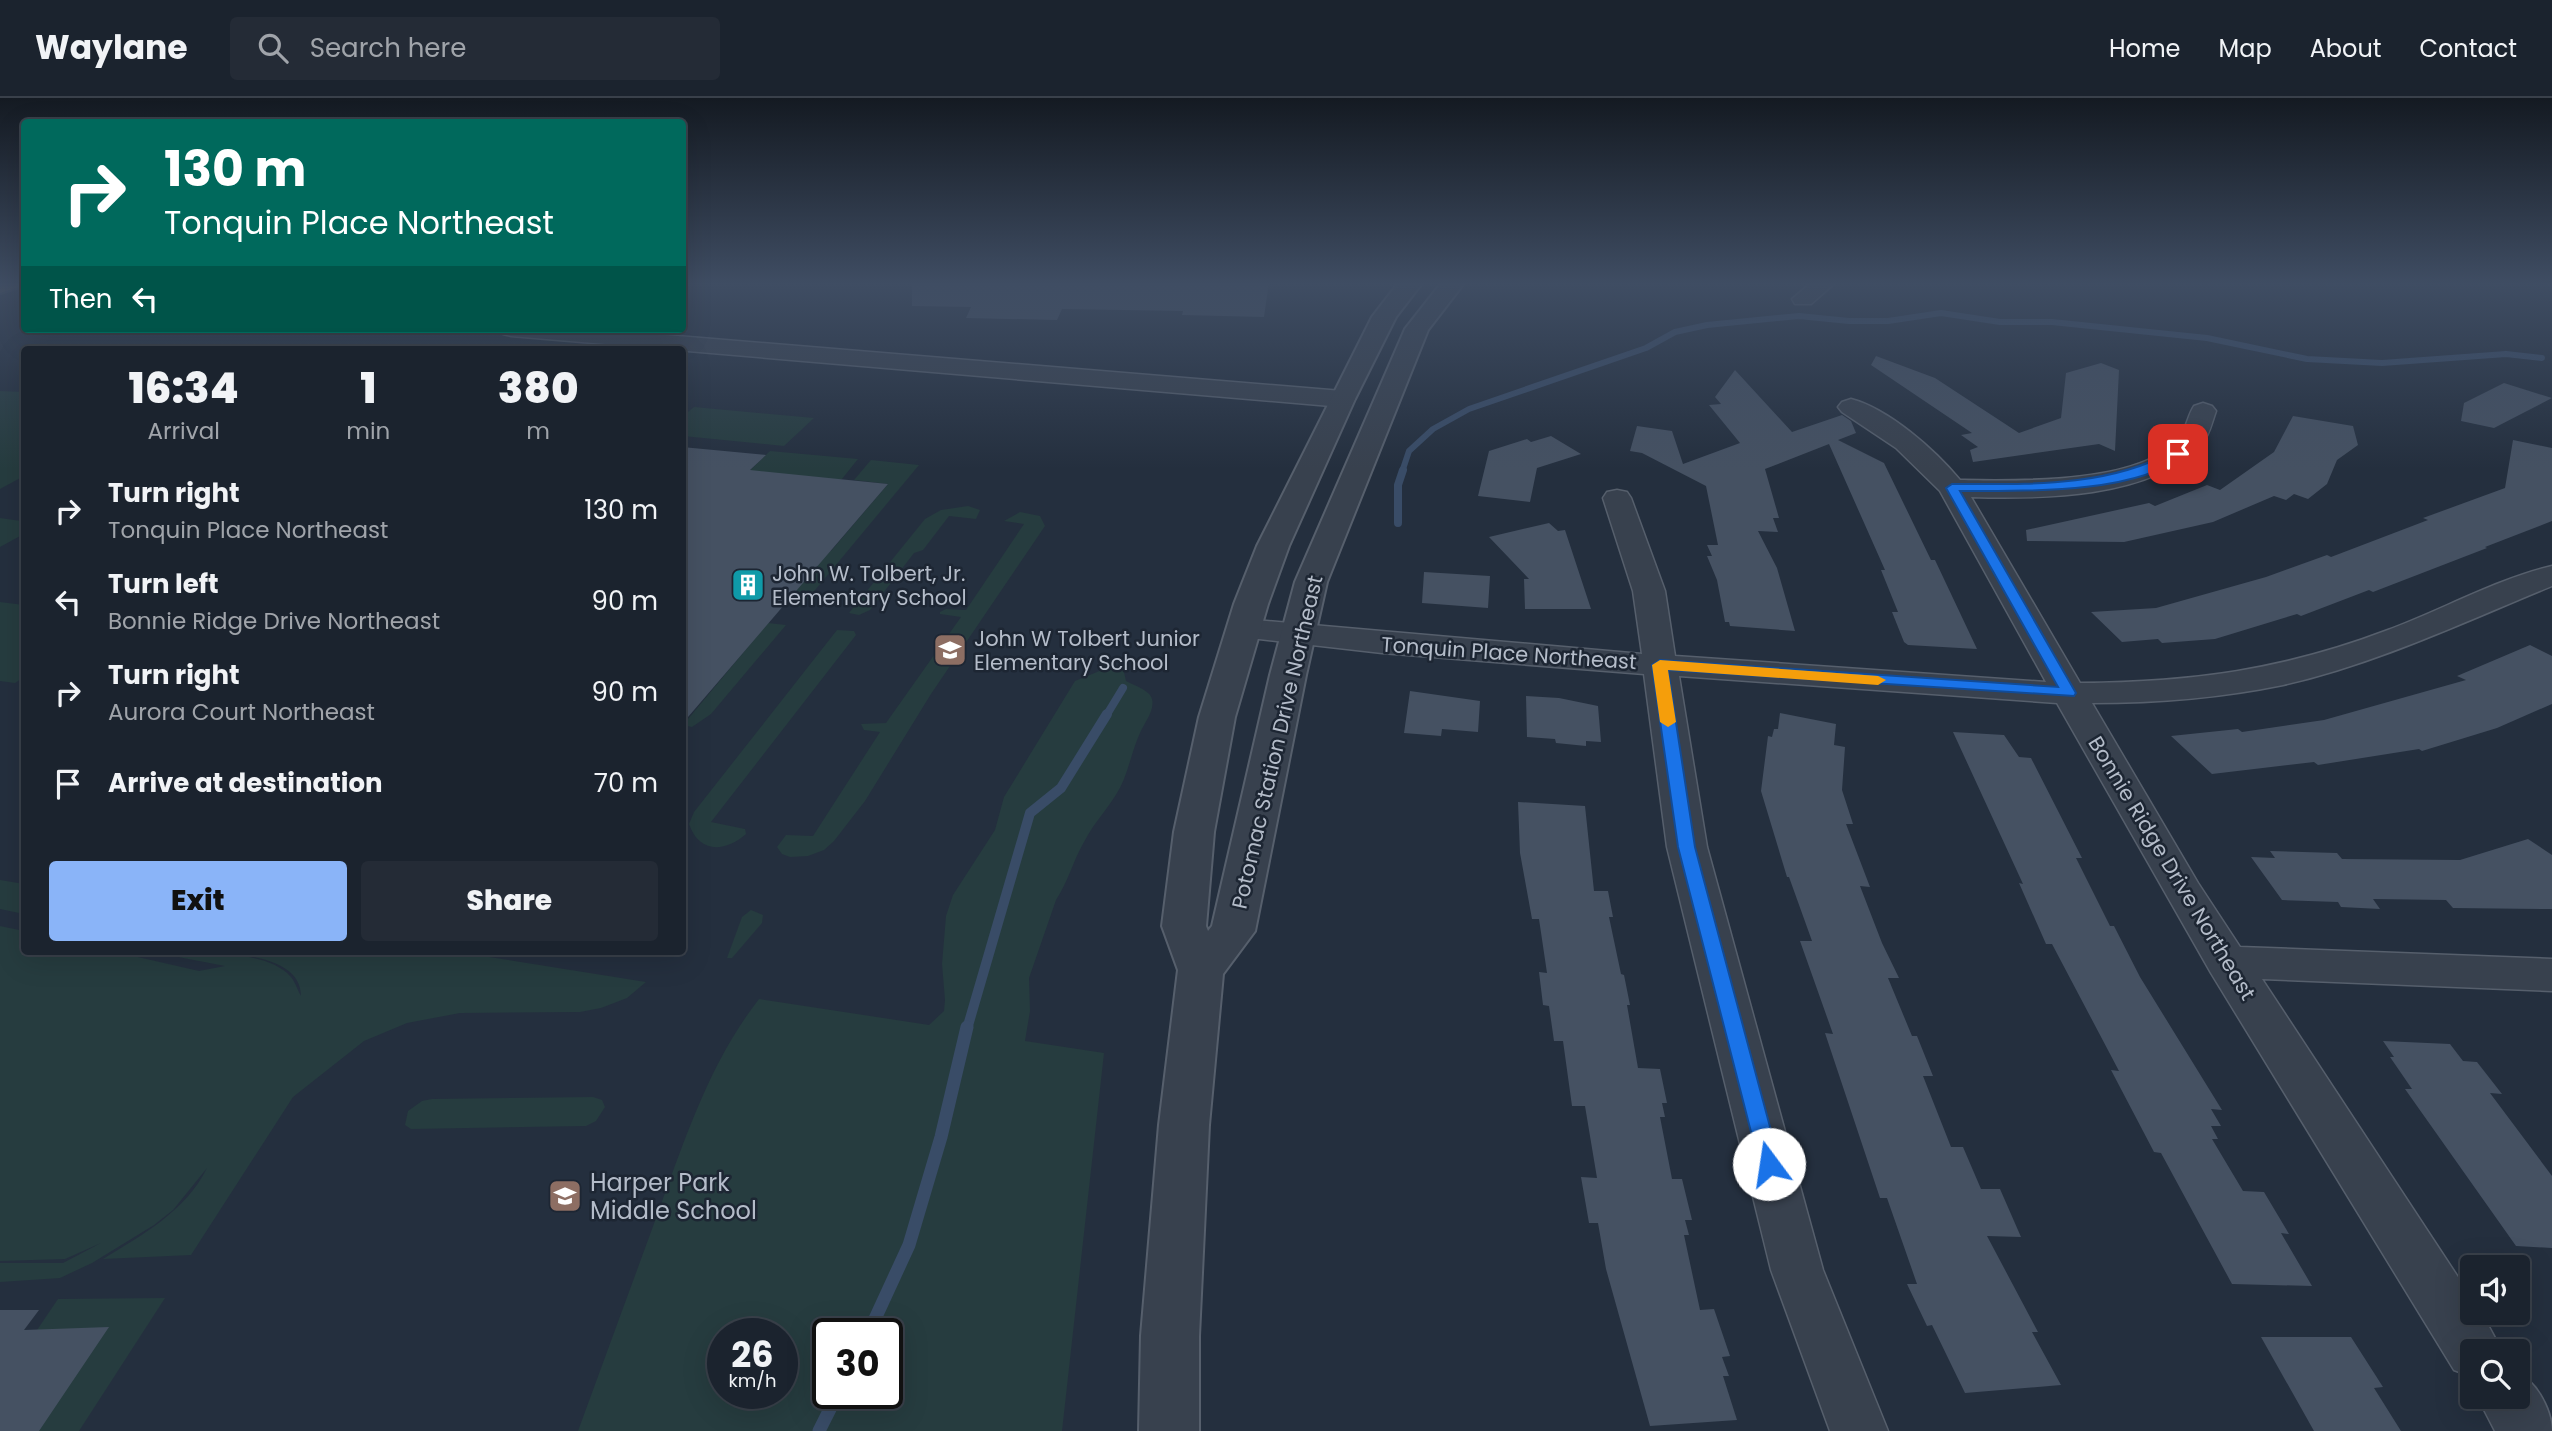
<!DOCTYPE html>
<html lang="en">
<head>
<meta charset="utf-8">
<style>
  :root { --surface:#1b232e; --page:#242b36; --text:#f1f3f6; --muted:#a0a4aa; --line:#39404a; --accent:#8ab4f8 }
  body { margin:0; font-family:Poppins,sans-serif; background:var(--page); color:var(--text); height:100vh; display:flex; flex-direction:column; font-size:26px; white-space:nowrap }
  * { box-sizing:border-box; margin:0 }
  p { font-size:23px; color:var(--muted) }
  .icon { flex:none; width:38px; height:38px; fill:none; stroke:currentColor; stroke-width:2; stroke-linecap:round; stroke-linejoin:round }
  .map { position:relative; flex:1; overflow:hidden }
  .panel { position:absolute; left:21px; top:248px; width:665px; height:609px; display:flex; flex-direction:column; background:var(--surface); border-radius:7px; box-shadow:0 7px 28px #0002,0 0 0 2px var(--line) }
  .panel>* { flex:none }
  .banner { position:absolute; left:21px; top:21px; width:665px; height:214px; border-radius:7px; box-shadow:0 7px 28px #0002,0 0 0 2px var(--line); background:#00695c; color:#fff; overflow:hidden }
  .controls { position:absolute; left:2460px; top:1157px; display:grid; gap:14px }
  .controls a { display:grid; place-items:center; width:70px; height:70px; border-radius:7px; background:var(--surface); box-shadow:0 7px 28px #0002,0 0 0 2px var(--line); font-size:35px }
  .speed { position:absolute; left:707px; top:1220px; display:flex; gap:14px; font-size:35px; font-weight:700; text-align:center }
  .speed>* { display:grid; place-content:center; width:91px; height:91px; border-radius:50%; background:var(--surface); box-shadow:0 7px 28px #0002,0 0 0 2px var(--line); line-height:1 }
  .speed small { font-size:18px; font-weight:400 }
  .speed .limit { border:4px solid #111; border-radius:10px; background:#fff; color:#111 }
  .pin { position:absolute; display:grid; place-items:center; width:60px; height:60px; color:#fff; margin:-30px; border-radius:14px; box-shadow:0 4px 10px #0006 }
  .me { position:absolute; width:77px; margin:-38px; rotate:346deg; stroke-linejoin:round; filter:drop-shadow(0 0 5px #0008) }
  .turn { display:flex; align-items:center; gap:24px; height:147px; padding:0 28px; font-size:32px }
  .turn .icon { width:91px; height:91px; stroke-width:2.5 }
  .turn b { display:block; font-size:49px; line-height:60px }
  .then { display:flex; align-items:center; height:66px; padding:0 28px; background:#0003; gap:14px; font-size:26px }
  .eta { display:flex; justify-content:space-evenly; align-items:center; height:119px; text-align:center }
  .eta b { font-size:42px; font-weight:800; line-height:49px }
  .primary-button { display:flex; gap:14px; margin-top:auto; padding:14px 28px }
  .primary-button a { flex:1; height:80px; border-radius:7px; background:var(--accent); color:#111; font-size:28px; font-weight:800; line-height:80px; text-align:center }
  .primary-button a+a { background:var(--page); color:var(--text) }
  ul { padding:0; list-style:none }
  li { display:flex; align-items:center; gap:21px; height:91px; padding:0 28px }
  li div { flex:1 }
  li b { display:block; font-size:26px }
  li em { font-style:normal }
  header { display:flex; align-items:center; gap:42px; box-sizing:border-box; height:98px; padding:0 35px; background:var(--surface); border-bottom:2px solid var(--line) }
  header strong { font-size:33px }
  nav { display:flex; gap:38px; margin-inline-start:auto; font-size:24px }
  .search { width:490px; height:63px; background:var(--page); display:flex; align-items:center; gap:18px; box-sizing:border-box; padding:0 24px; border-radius:7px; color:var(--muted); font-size:26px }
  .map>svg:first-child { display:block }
  .green { fill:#263c3f; fill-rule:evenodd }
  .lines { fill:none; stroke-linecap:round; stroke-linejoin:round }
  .stream-far3 { stroke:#394c67; stroke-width:6 }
  .stream-far2 { stroke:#394c67; stroke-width:8 }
  .stream-far1 { stroke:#394c67; stroke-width:10 }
  .stream { stroke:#394c67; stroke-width:13 }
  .building { fill:#455162 }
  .minor-casing { stroke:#565f6c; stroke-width:3 }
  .tertiary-casing { stroke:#565f6c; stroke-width:4 }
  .motorway-casing { stroke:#434c59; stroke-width:4 }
  .minor { fill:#38414e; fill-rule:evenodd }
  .tertiary { fill:#38414e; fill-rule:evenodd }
  .motorway { fill:#746855; fill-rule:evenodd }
  .route { fill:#1a73e8; stroke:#114b97; stroke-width:2 }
  .slow { fill:#f59e0b }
  .labels { text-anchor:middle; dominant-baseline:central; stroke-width:5; stroke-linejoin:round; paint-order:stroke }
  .poi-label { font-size:21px; fill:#b4bcc9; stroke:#1d2633; text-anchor:start }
  .street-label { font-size:21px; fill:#b4bcc9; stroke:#1d2633 }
  .near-poi-label { font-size:24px; fill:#b4bcc9; stroke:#1d2633; text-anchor:start }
</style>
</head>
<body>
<header>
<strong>Waylane</strong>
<div class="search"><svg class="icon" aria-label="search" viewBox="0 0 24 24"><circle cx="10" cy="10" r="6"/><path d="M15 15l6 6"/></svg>Search here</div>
<nav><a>Home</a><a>Map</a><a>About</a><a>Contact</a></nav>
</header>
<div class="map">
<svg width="2552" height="1333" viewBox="0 0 2552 1333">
  <rect width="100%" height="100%" fill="#242f3e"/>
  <g class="green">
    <path d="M0,293l24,1v84l-24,13z"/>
    <path d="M694,309l120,11 -30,28 -101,-10v-20z"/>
    <path d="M770,353l88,8 -16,20 -130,28z"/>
    <path d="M871,362l48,5 -118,142 -17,-2 41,-55 6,1 57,-67 -34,-4z"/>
    <path d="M968,408l12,4 -4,9 -27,-3 -26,34 -9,3 -44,57 -11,5 -10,-2 76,-94 16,-9z"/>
    <path d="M1020,414l20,4 5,10 -114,168 -66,107 -31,40 -10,9 -16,6 -18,1 -8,-3 -5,-7 9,-12 27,1 67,-104 -16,-2 -3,-6 25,-1 75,-106 -21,-3v-2l6,-3 20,1 58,-86 -20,-3z"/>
    <path d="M0,420l21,3 1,14 -22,12z"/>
    <path d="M0,504l24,3v72l-9,6 -15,-2z"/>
    <path d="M768,525l18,2 -75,89 -19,13 -9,-2z"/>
    <path d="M837,532l17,1 2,4 -145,187 34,7 1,5c-22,19 -47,19 -57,-10l5,-12z"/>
    <path d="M1123,570l3,13c7,4 24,9 26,18 3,12 -8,24 -12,34 -7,15 -10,31 -16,46 -9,23 -29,41 -40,63 -11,19 -16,40 -28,58l-27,78 1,33 -5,30 79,12 -42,378h-484c27,-74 54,-147 81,-221 27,-74 51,-148 100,-211l170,26 15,-14 1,-11 -3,-36 4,-48 7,-21 42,-65 9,-33 71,-116 27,-11zM723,1236h59v59h-59zM828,1236h59v59h-59z"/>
    <path d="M0,782l24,4v30l-24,-5z"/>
    <path d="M751,812l12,5 -1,8 -30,35h-5l15,-41z"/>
    <path d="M0,828l24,5v21h92l83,19 26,-5 -73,-14c35,0 113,-4 138,24 5,5 7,13 11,20 0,-35 -48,-39 -74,-44h231l188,30 -19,16 -26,10 -21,4 -120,1 -53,10 -43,18 -71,56 -102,158 -88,4c39,-24 83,-48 104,-91l-34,42 -19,15 -62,38 -32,15 -60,4v-19h63l38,-20 -36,16 -65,2z"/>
    <path d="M593,999l9,3 3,7 -9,14 -10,5 -175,3 -6,-4 3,-14 14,-10 10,-2z"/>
    <path d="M165,1200l-86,133h-40l-2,-101 21,-31z"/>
  </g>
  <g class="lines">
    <path class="stream-far3" d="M1402,374l7,-21 24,-22 36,-20 177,-61 29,-16 32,-7 92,-9 50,5h39l53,-8 59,9h52l155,16 100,21 75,4 124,-9 36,4"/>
    <g class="stream-far2">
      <path d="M1398,425v-38l5,-15"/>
      <path d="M1106,618l17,-28"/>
    </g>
    <path class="stream-far1" d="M967,931l63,-216 31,-25 46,-74"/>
    <g class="stream">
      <path d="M868,1236l41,-89 32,-108 26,-110"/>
      <path d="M819,1333l19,-38"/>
    </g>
  </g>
  <g class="building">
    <path d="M912,184h357l-5,35 -82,-2 1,-4 -121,-2 -5,11 -91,-2 5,-11 -59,-1z"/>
    <path d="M1876,258l59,22 84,55 42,-15 5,-45 35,-10 18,7 -4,81 -16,-7 -126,18 -3,-12 8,-3 -17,-12 11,-2 -101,-68z"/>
    <path d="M1735,272l57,62 50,-17 9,6 5,12 -18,7 46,23 47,97h4l42,89 -69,-4 -4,-3 -12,-30h6l-17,-42h4l-56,-126 -64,25 14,49h-6l5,14 -20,-1 19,37 18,63 -65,-5 -1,-4h-4l-8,-42 -10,-24h5l-5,-11h11l-12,-59 -64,-33 -12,-2 7,-25 35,5 11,33 57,-21 -31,-38 12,-1 -6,-7z"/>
    <path d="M2504,285l48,15 -58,30 -33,-7 3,-18z"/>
    <path d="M2293,318l60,10 5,19 -21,15 -10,24 -19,15 -14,-5 -8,6 -12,-4 -61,26 -89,20 -97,-1 -1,-11 123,-27 6,3 52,-21 13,5 54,-38z"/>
    <path d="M1551,338l30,18 -44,14 -7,34 -52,-6 11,-45 38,-12 4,3z"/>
    <path d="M2513,342l39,8v73l-67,26 2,1 -114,44 -4,-2 -68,26 -4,-2 -82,25 -53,4 -4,-4 -36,3 -31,-30 65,-4 110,-31 61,-22 4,2 97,-37 -5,-2 82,-30z"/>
    <path d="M682,349l84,8 -16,15 138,14 -206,240z"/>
    <path d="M1549,425l9,8 7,-1 26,79h-66l-1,-30h5l-40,-42z"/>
    <path d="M1424,474l66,4 -2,32 -66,-5z"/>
    <path d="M2530,547l22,11v48l-55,24 -75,23 -3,-2 -101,16 -4,-3 -102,12 -41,-38 67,-7 4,3 82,-12 142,-40 -9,-4z"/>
    <path d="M1410,593l70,10 -2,31 -36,-3 -1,7 -37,-3z"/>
    <path d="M1526,598l33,2 39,8 3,36 -15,-1v5l-30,-3 -1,-4 -28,-2z"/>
    <path d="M1780,615l56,11 -2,21 11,2 -3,43 11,34h-7l24,63 -10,-1 22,57 17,35h-11l24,58h5l16,40h-10l28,71h12l18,42h19l21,48 -34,-1 51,96h-6l29,53 -96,8 -33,-68 -5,1 -20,-42h10l-30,-86h-7l-55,-165 8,1 -33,-93h12l-23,-64h-2l-26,-86 7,-55 4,1 2,-8h4z"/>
    <path d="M1953,634l51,3 15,22 12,1 51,100h-6l34,68h4l26,51 82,133 -11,-1 10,17h-10l7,13h-6l31,52 21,1 25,42 -8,-1 31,53 -80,-2 -71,-131 -7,-1 -43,-82 8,1 -67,-127h-6l-27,-61 4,1z"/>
    <path d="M1518,704l67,4 9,85h14l5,26h-4l12,57 3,1 6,30h-3l11,63 22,1 7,34h-5l3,14h-5l12,62h10l10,41h-7l4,15h-5l16,75 14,-1 16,47 -8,1 7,19h-6l14,44 -87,6 -44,-157 -8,-46h-9l-8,-46 16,1 -12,-72h-13l-9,-65h-9l-5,-35 -6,-1 -4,-33 8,1 -8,-54h-7l-12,-66z"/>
    <path d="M2528,741l24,16v54l-99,-1 -7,-8 -73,-1 7,10 -39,-2 -3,-5 -56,-2 -31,-43 24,1 -5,-7 67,2 5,6 118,1z"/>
    <path d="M2383,943l67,3 13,17 14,1 25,32 -12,-1 62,83v72l-36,-2 -111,-157h7l-22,-32h4z"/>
    <path d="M0,1212h39l-15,20 85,-3 -70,104h-39z"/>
    <path d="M2261,1239h90l32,50 -9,1 27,43h-87z"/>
  </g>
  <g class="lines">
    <defs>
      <g id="minor">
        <path d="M1812,184h24l-25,22h-16l-3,-5z"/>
        <path d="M500,231h93l749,62 9,3 4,5 -4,5 -9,3 -831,-71 -8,-2z"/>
        <path d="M1851,301c38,10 84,51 109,81 54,1 187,5 221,-45 6,-9 7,-20 13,-29l9,-3 9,3 4,5c-4,11 -7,26 -15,34 -51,54 -161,54 -230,52l109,186c112,-1 203,-13 308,-53 54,-20 109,-51 164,-64v20c-88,36 -176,78 -269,99 -63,13 -127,18 -191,18l106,180 42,64 312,12v32l-290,-12 211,321v12h8l21,39h-29v26l-19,-7 -243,-397 -154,-270 -378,-27 28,171 116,423 65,161h-58l-59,-161 -104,-423 -23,-173 -262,-21 -149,-17 -5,-7 5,-7 11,-3 398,35 -9,-63 -30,-93 4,-6 10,-2 10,2 4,6 34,93 10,65 371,26 -106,-191 -44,-43 -54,-36 -4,-5 4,-5z"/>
        <path d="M2518,1276c19,7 34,38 34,57h-57l-18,-35h41z"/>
      </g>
      <path id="tertiary" d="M1399,184h24l-27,35 -41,82 -66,147 -21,58 -33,113 -21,115 -8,94 2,5 4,-5 58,-251 25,-93 110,-253 37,-47h23l-37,48 -101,252 -21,93 -51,256 -32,43 -14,151 -10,211v95h-60l2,-95 18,-211 19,-155 -16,-44 12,-94 25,-115 35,-113 23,-58 115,-229z"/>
      <path id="motorway" d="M0,184h22l-3,5 -19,6z"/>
    </defs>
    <use href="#minor" class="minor-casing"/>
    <use href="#tertiary" class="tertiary-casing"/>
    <use href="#motorway" class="motorway-casing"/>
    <use href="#minor" class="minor"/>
    <use href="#tertiary" class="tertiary"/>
    <use href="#motorway" class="motorway"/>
  </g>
  <linearGradient id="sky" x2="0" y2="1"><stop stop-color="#141a22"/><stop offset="0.5" stop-color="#3f4d63"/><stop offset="1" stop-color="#3f4d63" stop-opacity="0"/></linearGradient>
  <rect width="2552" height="371" fill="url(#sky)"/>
  <path class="route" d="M2174,353l10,3c-45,41 -165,37 -224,37l116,202 -2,3 -406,-26 27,177 85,317 -3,7 -8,2 -8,-2 -83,-324 -26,-182 8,-5 398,27 -112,-199 6,-4c76,0 153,4 222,-33z"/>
  <path class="slow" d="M1660,562l218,16 8,4 -8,5 -210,-15 8,52 -8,5 -8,-5 -8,-57z"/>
  <defs>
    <symbol id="building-square" viewBox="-11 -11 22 22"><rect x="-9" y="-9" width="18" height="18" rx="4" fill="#0f9aa8" stroke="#1d2633"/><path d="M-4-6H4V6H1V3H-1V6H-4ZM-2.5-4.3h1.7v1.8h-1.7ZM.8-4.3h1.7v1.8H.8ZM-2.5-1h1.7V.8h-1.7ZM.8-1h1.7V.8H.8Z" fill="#fff"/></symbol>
    <symbol id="school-square" viewBox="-11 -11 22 22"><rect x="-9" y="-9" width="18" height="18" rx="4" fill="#8d6e63" stroke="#1d2633"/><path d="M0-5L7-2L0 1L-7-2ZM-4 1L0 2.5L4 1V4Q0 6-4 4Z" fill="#fff"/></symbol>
  </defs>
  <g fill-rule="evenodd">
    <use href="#building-square" x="729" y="468" width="38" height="38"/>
    <use href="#school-square" x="931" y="533" width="38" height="38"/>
    <use href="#school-square" x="546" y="1079" width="38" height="38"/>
  </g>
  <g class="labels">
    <g class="poi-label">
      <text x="772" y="475">John W. Tolbert, Jr.<tspan x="772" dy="24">Elementary School</tspan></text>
      <text x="974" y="540">John W Tolbert Junior<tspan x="974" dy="24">Elementary School</tspan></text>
    </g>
    <g class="street-label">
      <text transform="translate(1509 555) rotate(4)">Tonquin Place Northeast</text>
      <text transform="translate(1277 644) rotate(-77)">Potomac Station Drive Northeast</text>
      <text transform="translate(2172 770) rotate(59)">Bonnie Ridge Drive Northeast</text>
    </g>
    <g class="near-poi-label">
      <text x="590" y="1084">Harper Park<tspan x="590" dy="28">Middle School</tspan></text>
    </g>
  </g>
</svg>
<div class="controls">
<a><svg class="icon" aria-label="sound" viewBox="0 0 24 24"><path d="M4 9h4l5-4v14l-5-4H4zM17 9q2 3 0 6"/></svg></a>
<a><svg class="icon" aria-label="search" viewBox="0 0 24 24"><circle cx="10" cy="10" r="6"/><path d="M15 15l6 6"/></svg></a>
</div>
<div class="speed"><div>26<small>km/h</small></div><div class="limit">30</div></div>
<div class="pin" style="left:2178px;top:356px;background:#d93025"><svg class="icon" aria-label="arrive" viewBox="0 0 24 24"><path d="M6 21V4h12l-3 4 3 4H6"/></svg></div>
<svg class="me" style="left:1769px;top:1066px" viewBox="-20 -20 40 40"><circle r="19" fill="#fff"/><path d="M0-13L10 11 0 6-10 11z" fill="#1a73e8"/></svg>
<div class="banner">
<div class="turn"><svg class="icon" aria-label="right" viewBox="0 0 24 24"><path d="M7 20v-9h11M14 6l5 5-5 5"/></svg><div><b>130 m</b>Tonquin Place Northeast</div></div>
<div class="then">Then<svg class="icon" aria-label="left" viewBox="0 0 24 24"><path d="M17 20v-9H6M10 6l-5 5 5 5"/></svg></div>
</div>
<section class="panel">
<div class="eta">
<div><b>16:34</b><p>Arrival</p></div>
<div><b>1</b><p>min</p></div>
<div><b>380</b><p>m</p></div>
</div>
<ul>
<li><svg class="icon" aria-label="right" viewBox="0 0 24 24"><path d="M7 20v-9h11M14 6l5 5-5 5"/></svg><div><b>Turn right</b><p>Tonquin Place Northeast</p></div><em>130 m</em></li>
<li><svg class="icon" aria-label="left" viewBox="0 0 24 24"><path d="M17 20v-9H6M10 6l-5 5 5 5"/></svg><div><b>Turn left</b><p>Bonnie Ridge Drive Northeast</p></div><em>90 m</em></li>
<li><svg class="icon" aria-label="right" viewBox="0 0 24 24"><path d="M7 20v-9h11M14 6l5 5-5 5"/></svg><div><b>Turn right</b><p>Aurora Court Northeast</p></div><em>90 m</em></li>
<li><svg class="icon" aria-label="arrive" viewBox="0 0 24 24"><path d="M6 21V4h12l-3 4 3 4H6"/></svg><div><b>Arrive at destination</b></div><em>70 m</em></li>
</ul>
<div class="primary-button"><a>Exit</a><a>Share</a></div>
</section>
</div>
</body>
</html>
